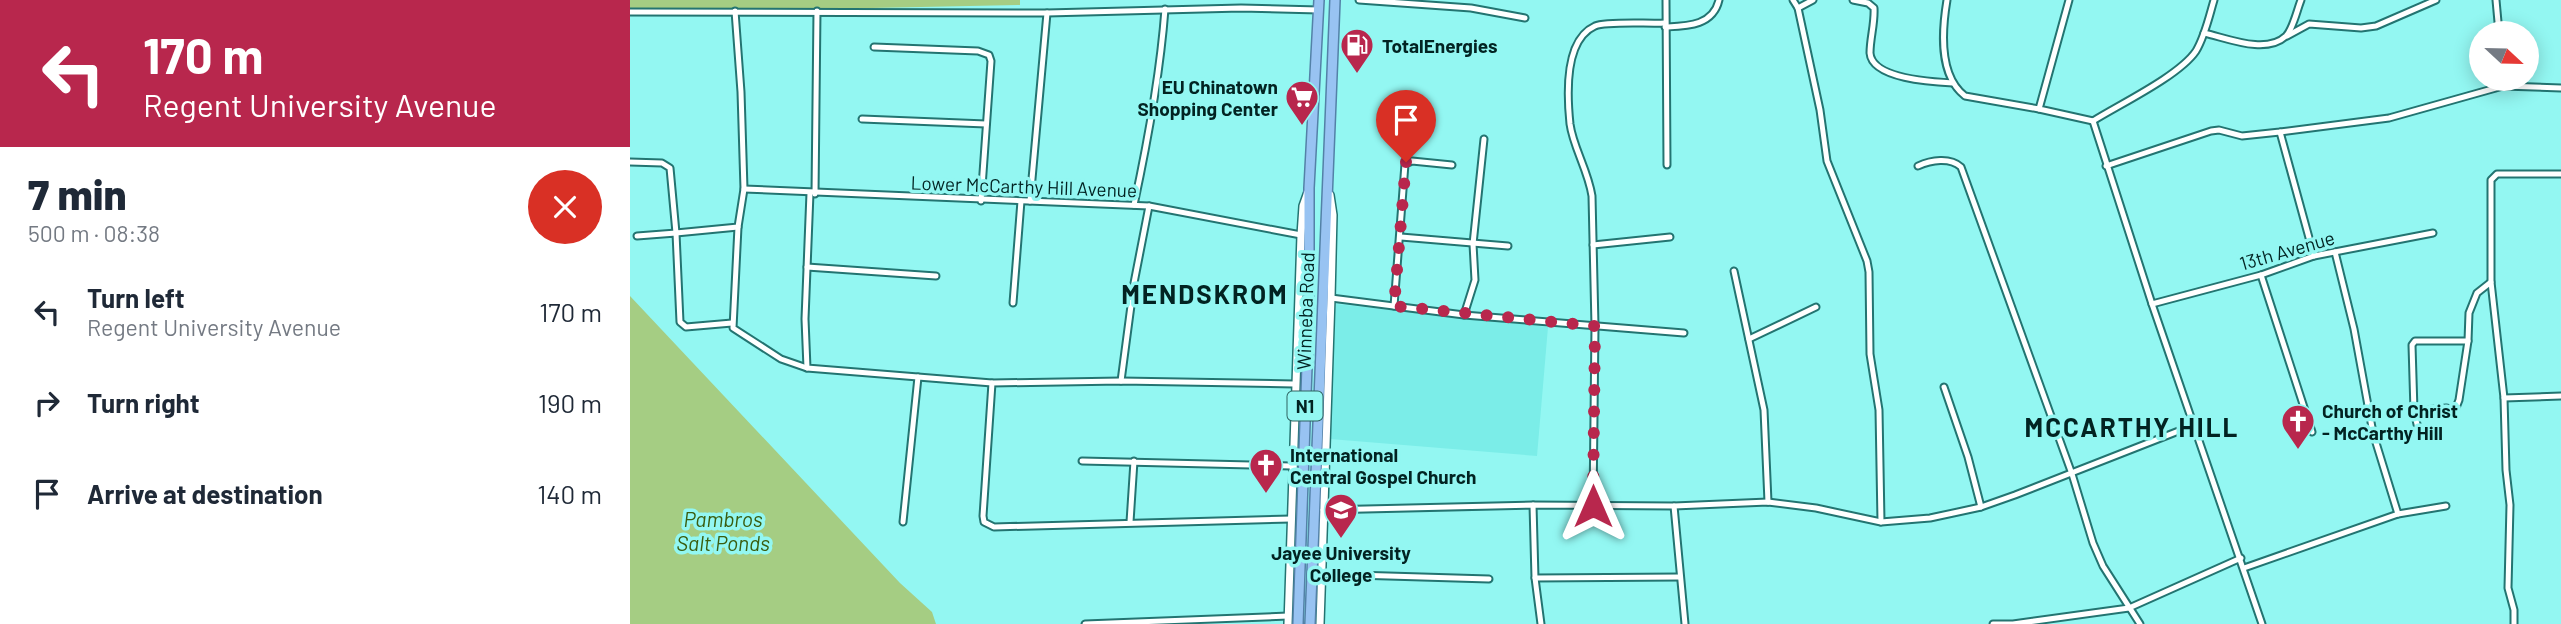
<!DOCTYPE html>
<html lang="en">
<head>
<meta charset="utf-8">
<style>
  :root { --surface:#fff; --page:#f2f2f3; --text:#1f2937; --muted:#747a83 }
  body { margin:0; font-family:Barlow,sans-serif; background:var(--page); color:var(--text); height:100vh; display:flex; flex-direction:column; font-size:26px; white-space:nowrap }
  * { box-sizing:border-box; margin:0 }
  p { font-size:23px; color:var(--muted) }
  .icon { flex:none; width:38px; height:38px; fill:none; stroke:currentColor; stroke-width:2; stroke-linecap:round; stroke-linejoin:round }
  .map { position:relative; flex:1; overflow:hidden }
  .sheet { display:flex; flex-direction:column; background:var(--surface); width:630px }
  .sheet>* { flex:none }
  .top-card { background:#b8274d; color:#fff; overflow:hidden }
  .needle { width:46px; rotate:112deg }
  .controls { position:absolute; left:1839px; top:21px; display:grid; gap:14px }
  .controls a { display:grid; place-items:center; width:70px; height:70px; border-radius:50%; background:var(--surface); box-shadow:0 4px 18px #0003; font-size:35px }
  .pin { position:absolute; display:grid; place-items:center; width:60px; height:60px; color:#fff; margin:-72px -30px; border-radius:50% 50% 50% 0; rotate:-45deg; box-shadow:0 0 7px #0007 }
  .pin .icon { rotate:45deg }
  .me { position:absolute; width:77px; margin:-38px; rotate:0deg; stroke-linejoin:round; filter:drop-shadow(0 0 5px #0008) }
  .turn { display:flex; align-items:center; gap:24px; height:147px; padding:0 28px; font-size:32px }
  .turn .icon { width:91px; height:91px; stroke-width:2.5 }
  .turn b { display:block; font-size:49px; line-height:60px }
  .round { display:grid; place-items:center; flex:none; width:74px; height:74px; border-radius:37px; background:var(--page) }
  .headline { display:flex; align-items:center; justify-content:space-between; height:119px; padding:0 28px }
  h1 { font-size:42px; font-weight:800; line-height:52px }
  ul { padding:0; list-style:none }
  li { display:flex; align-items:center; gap:21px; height:91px; padding:0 28px }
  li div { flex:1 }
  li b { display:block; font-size:26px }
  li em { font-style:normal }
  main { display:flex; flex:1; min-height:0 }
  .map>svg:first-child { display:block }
  .built { fill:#7bede8 }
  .water { fill:#a5cd83 }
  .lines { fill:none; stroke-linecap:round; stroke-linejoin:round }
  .minor-casing { stroke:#237471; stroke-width:9 }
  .tertiary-casing { stroke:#237471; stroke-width:10 }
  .trunk-casing { stroke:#5381a7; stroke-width:12 }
  .minor { stroke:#fff; stroke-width:5 }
  .tertiary { stroke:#fff; stroke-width:7 }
  .trunk { stroke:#98c3f2; stroke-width:9 }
  .route { stroke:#b8274d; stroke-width:12; stroke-dasharray:0 21.6 }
  .labels { text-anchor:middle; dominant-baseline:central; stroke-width:7; stroke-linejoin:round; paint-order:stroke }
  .shield { fill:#93f7f2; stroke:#2e6360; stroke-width:2 }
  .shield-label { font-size:18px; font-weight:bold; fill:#022322 }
  .poi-label { font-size:19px; font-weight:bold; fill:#022322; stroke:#93f7f2; text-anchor:start }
  .street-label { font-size:19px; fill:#022322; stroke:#93f7f2 }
  .water-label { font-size:21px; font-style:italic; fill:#3a5d0f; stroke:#93f7f2 }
  .district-label { font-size:26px; font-weight:bold; letter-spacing:2px; fill:#022322; stroke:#93f7f2 }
</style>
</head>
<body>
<main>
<section class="sheet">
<div class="top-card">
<div class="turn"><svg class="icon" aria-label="left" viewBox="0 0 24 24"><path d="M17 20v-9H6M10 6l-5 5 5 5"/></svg><div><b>170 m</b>Regent University Avenue</div></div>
</div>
<div class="headline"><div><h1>7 min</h1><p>500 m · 08:38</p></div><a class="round" style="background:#d93025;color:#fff"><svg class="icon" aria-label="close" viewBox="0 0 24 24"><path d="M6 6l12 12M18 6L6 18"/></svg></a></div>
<ul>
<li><svg class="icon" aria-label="left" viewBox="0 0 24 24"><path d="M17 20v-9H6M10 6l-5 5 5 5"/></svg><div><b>Turn left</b><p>Regent University Avenue</p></div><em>170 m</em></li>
<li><svg class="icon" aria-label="right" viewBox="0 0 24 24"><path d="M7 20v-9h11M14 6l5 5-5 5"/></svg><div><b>Turn right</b></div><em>190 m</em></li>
<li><svg class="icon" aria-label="arrive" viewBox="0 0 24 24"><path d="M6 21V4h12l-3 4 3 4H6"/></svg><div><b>Arrive at destination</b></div><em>140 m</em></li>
</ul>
</section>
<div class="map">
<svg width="1931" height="624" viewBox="0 0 1931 624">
  <rect width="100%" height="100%" fill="#93f7f2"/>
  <path class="built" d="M706,304l212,23 -11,129 -207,-17z"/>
  <g class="water">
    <path d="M0,0h390v5l-390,8z"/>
    <path d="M0,296l270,287 32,29 4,12h-306z"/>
  </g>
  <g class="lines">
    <defs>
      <g id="minor">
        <path d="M729,0l112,8 54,10"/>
        <path d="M1036,0l1,165"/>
        <path d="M1163,0l5,8 22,102 7,51 40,100 2,11 1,82 9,56 2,112"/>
        <path d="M1223,0l15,3 6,5c1,15 -4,30 -4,45 2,26 63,29 83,30"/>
        <path d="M1317,0c-5,30 -9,75 18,96l74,13"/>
        <path d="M1439,0l-30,109 54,12c27,-17 86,-45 103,-70 9,-15 13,-34 18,-51"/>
        <path d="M1866,0l3,33"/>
        <path d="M1168,8l15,-8"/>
        <path d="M0,12l417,1 194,-5 78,2"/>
        <path d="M1035,27c22,-1 48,-1 54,-27"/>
        <path d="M1574,33c23,5 62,22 82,3 7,-7 11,-26 15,-36"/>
        <path d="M1657,36l22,-12 52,4 15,-2 60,-26"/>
        <path d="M244,47l104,4 11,4 2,6 -10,140"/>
        <path d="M232,119l124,5"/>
        <path d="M1463,121l59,183 110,320"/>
        <path d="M1650,132l34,124"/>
        <path d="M0,162l32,1 8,5 6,65 62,-6 6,-38 -3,-97 -6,-81"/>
        <path d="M1288,166c13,-6 32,-9 43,1l111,307 21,69 10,23 37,58"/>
        <path d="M1476,166l105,-35 8,-1 23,6 38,-4 109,-14 114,-32 58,2"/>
        <path d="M114,189l405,17 152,29"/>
        <path d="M180,193l-5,126 2,49 185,15"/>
        <path d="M185,194l2,-183"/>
        <path d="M400,201l17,-188"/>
        <path d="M504,205c14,-65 26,-129 31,-196"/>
        <path d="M108,227l-5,101 48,31 26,9"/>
        <path d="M7,236l39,-3 4,89 6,5 46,-4"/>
        <path d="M771,237l107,9"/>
        <path d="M963,245l77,-8"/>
        <path d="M1705,252l19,77 19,104 25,81"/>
        <path d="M177,267l129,9"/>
        <path d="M1104,271l30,139 4,92"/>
        <path d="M1631,275l51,157"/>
        <path d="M701,298l133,17 220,18"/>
        <path d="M383,303l8,-102"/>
        <path d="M1522,304l109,-29 53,-19 119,-23"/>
        <path d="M764,306l11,-142 7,-3 40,4"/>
        <path d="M834,315l11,-35 -2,-36 11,-105"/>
        <path d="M1119,339l67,-32"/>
        <path d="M491,381l13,-98 15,-77"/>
        <path d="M1314,387l24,70 13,50"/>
        <path d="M1874,398l57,-2"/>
        <path d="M1784,411l32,-3 9,2 4,-10 9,-59 1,-28 8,-20 14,-11"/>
        <path d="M1789,433l-5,-22 -2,-66 3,-4h53"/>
        <path d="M452,461l210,5"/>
        <path d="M903,505l2,73 6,46"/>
        <path d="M963,506l2,-180 -3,-130c-4,-26 -19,-49 -22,-72 -3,-29 -6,-84 25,-98 12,-5 54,-2 70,-3"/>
        <path d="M1044,506l11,118"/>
        <path d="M693,510l210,-5 141,1 94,-4 48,6 65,14 49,-4 51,-11 34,-12 179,-70"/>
        <path d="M661,519l-297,8 -10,-5 -1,-6 9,-133 129,-2 173,3"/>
        <path d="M273,522l15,-145"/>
        <path d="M500,522l4,-61"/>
        <path d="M1614,568l154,-54 48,-8"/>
        <path d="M691,574l168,5"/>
        <path d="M905,578l145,-1"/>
        <path d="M455,624l203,-8"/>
        <path d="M1363,624h20l116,-16 112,-50"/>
        <path d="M1884,624v-14l-6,-22 2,-83 -4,-35 -2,-72 -13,-116v-102l6,-6h64"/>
      </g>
      <g id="tertiary">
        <path d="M658,624l13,-389 2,-29 5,-14"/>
        <path d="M690,624l11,-326 2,-83 -3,-20"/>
      </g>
      <g id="trunk">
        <path d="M668,624l11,-315v-121l10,-188"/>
        <path d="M680,624l25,-624"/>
      </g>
    </defs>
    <use href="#minor" class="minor-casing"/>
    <use href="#tertiary" class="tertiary-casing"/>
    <use href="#trunk" class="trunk-casing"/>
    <use href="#minor" class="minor"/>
    <use href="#tertiary" class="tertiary"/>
    <use href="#trunk" class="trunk"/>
  </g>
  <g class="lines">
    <path class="route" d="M776,162l-12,144 201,20 -2,180"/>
  </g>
  <defs>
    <symbol id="fuel-pin" viewBox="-11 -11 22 30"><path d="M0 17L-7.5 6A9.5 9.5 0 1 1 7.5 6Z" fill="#b8274d" stroke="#93f7f2"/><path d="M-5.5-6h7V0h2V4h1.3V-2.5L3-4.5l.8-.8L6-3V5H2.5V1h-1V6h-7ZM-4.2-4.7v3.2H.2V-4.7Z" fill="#fff"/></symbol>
    <symbol id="supermarket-pin" viewBox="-11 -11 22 30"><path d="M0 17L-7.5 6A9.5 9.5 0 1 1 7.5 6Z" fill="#b8274d" stroke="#93f7f2"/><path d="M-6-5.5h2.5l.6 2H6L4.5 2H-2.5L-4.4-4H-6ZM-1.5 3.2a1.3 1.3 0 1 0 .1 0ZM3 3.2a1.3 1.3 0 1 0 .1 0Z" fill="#fff"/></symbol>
    <symbol id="church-pin" viewBox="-11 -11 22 30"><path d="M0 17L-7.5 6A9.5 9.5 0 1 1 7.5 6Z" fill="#b8274d" stroke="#93f7f2"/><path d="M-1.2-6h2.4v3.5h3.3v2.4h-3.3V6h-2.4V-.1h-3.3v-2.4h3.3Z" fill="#fff"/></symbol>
    <symbol id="school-pin" viewBox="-11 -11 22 30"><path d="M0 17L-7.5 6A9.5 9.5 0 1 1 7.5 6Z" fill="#b8274d" stroke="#93f7f2"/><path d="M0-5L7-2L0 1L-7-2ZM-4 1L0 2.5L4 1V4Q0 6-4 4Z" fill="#fff"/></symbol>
  </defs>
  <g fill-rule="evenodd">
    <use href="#fuel-pin" x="708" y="26" width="38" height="52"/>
    <use href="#supermarket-pin" x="653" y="78" width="38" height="52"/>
    <use href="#church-pin" x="1649" y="402" width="38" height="52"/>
    <use href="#church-pin" x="617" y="446" width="38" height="52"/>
    <use href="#school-pin" x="692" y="491" width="38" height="52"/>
  </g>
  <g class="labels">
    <rect class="shield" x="657.5" y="391.5" width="35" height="29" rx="5"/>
    <g class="shield-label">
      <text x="675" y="406">N1</text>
    </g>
    <g class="poi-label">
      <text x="752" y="45">TotalEnergies</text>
      <text x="648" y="86" text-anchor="end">EU Chinatown<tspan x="648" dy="22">Shopping Center</tspan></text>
      <text x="1692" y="410">Church of Christ<tspan x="1692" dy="22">- McCarthy Hill</tspan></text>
      <text x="660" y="454">International<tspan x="660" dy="22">Central Gospel Church</tspan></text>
      <text x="711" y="552" text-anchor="middle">Jayee University<tspan x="711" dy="22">College</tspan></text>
    </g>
    <g class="street-label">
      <text transform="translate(394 186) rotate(2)">Lower McCarthy Hill Avenue</text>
      <text transform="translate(1657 250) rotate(-16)">13th Avenue</text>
      <text transform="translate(675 311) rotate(-88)">Winneba Road</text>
    </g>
    <g class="water-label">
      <text x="93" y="518">Pambros<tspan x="93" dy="24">Salt Ponds</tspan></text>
    </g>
    <g class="district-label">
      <text x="575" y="293">MENDSKROM</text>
      <text x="1502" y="426">MCCARTHY HILL</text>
    </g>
  </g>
</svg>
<div class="controls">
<a><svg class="needle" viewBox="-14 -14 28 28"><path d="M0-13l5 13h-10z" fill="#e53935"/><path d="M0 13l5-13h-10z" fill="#747a83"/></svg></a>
</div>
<div class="pin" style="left:776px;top:162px;background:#d93025"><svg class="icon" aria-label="arrive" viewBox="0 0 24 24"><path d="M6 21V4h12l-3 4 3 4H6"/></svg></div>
<svg class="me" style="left:963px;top:506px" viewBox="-20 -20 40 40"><path d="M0-17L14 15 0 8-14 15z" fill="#b8274d" stroke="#fff" stroke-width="4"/></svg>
</div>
</main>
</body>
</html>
